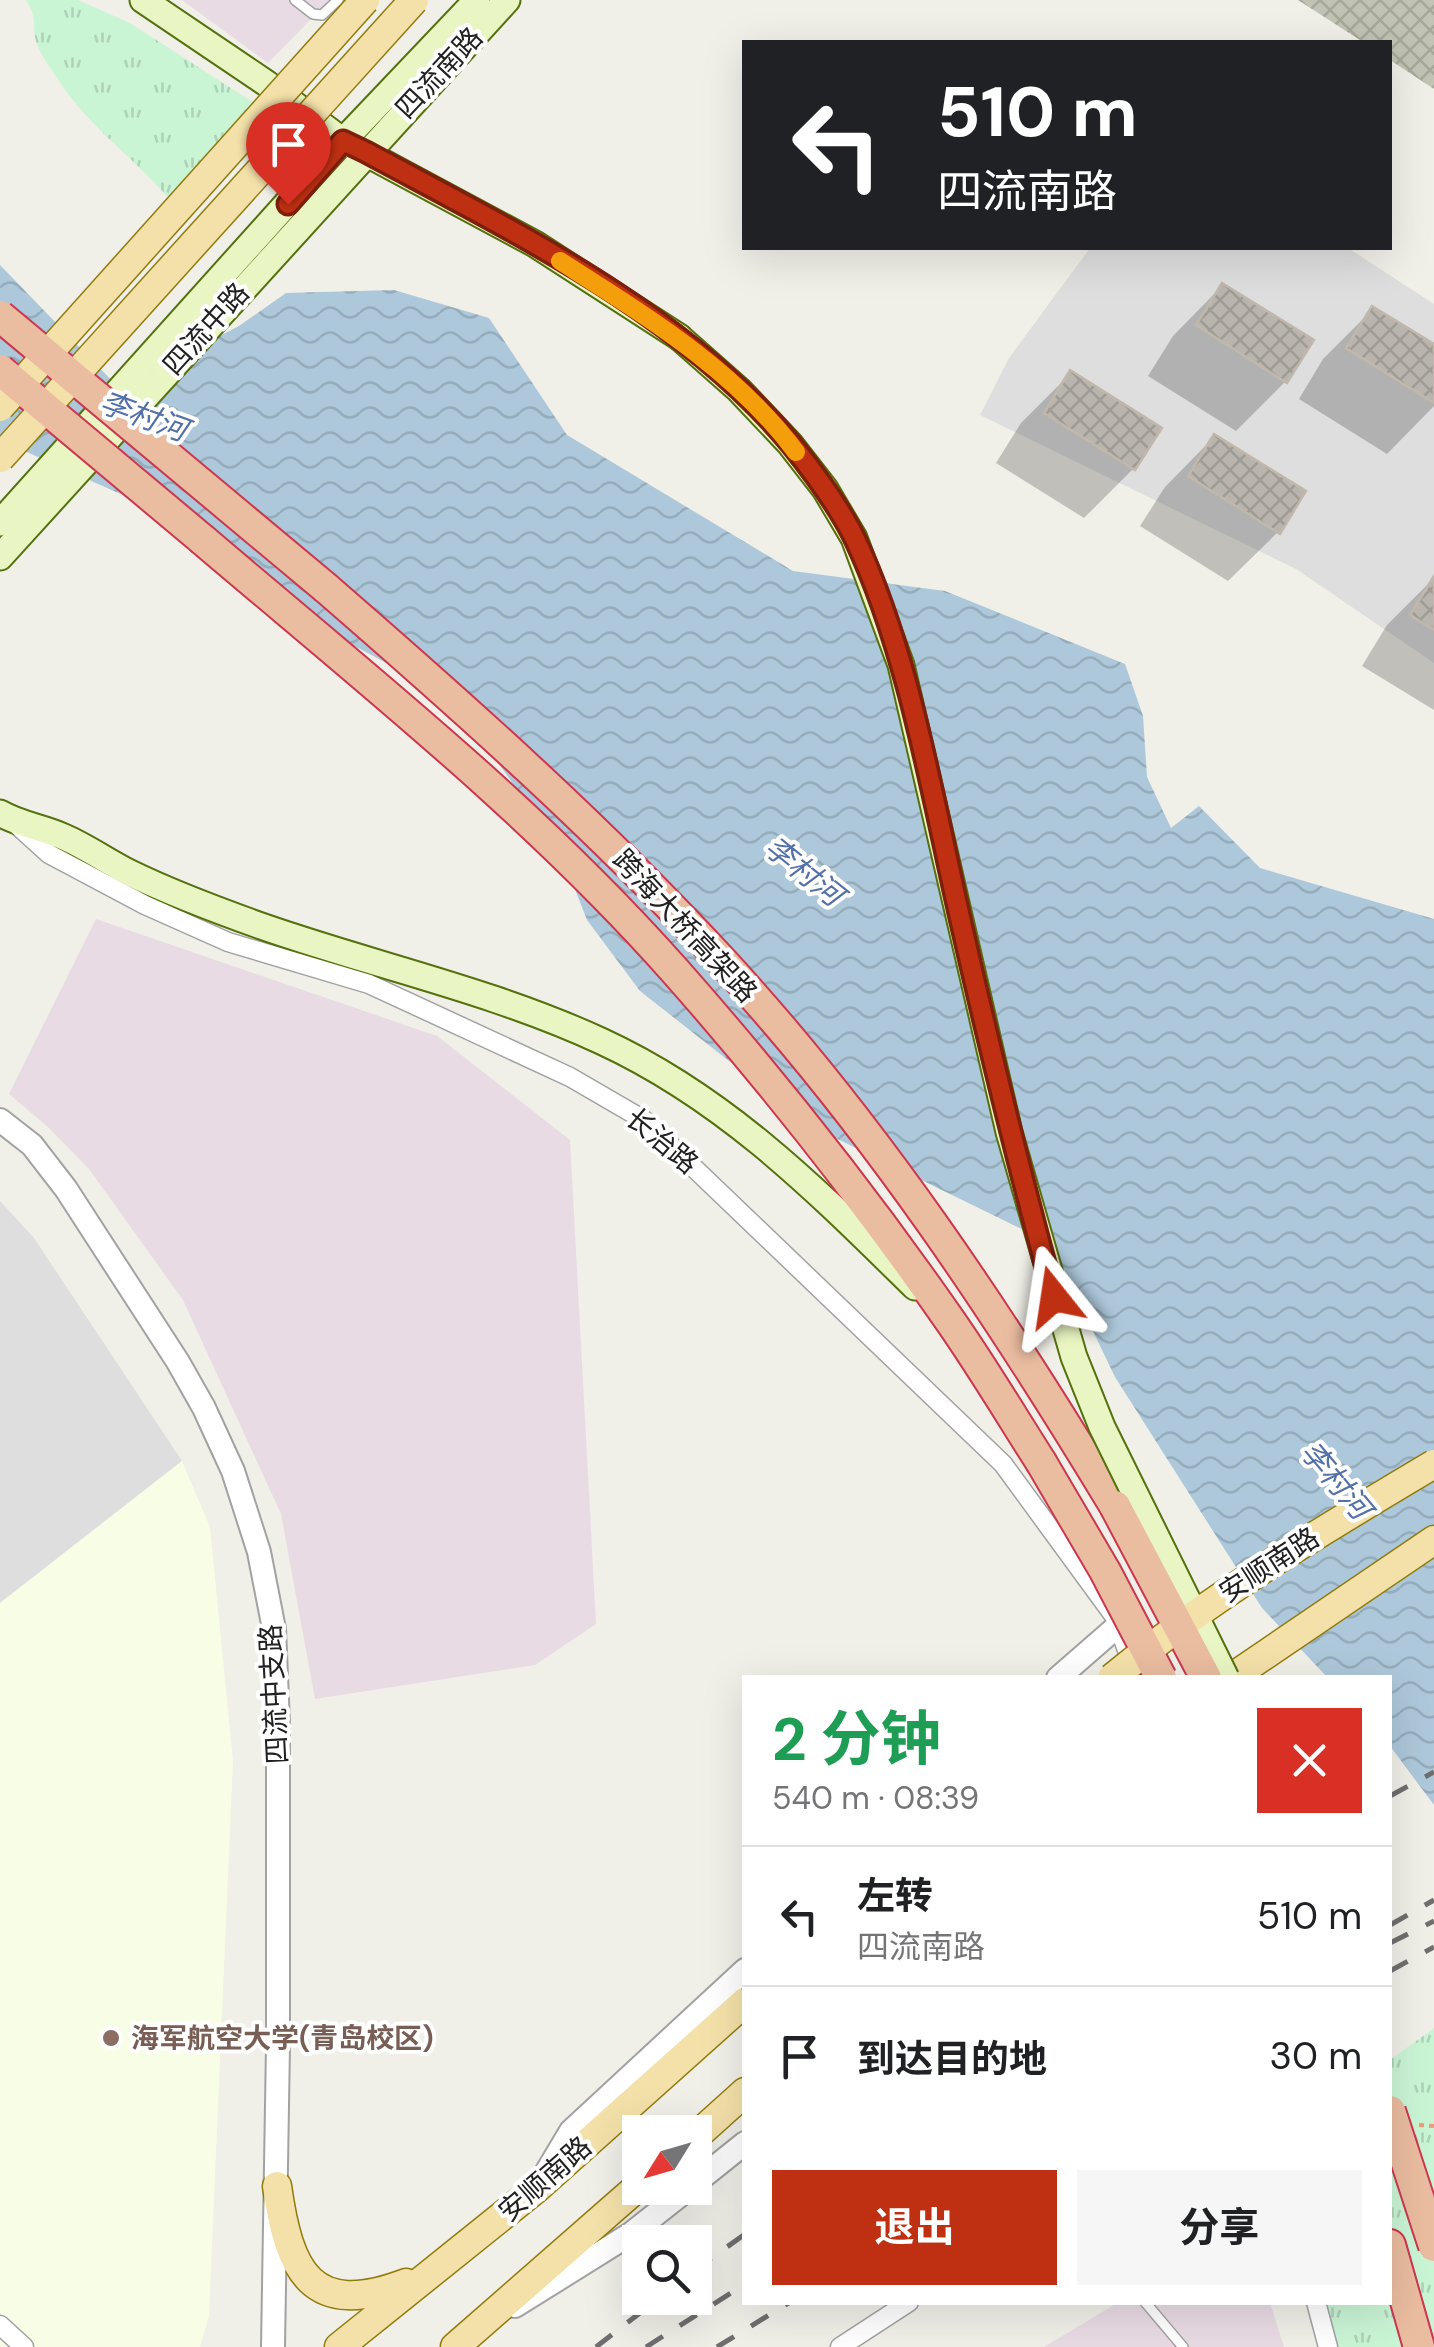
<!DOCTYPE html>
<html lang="zh">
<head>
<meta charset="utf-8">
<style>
  :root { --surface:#fff; --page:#f6f6f6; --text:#202124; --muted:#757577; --line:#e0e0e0; --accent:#bf3012 }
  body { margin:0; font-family:"DM Sans","Noto Sans SC",sans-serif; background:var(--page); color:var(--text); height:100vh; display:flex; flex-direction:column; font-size:38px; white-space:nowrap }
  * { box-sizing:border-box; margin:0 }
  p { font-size:32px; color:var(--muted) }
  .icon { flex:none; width:55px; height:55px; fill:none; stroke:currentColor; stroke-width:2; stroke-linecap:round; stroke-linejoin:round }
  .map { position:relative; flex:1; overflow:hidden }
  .drawer { position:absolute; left:742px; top:1675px; width:650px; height:630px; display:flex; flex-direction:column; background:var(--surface); border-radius:0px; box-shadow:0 10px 40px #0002 }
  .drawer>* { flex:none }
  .guide { position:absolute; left:742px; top:40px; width:650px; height:210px; border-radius:0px; box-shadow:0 10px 40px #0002; background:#202124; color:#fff; overflow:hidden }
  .needle { width:65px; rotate:233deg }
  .buttons { position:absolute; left:622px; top:2115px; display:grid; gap:20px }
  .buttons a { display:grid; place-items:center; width:90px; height:90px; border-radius:0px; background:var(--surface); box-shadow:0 10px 40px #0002; font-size:50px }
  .pin { position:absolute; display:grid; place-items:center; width:85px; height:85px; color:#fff; margin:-102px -42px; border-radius:50% 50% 50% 0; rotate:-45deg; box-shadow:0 0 10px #0007 }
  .pin .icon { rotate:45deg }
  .me { position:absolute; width:110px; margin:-55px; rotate:345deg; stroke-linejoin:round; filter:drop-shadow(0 0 8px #0008) }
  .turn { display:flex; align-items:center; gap:35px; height:210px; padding:0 30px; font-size:45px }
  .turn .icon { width:130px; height:130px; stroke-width:2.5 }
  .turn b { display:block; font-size:70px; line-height:85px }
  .round { display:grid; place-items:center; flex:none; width:105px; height:105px; border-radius:0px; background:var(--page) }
  .summary { display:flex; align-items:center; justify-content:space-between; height:170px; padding:0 30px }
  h1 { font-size:60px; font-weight:700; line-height:75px; color:#1e9e55 }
  .action { display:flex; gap:20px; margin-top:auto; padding:20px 30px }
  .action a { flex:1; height:115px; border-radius:0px; background:var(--accent); color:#fff; font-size:40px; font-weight:700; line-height:115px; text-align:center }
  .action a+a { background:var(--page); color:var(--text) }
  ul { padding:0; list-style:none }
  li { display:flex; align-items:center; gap:30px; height:140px; padding:0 30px; border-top:2px solid var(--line) }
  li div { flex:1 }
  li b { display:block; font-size:38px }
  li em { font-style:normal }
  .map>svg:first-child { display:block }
  .residential { fill:#dfdede }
  .industrial { fill:#e9dbe4 }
  .education { fill:#f8fde5 }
  .construction { fill:url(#construction-cross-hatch) }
  .park { fill:url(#park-tufts) }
  .water { fill:url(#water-waves) }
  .shadow { fill:#0003 }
  .building { fill:url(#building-cross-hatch); stroke:#c1b8ac; stroke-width:2.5 }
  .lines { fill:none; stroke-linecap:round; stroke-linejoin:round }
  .service-casing { stroke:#a2a2a2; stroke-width:12 }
  .minor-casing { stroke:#a2a2a2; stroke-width:21 }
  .tertiary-casing { stroke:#a2a2a2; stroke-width:26 }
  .secondary-casing { stroke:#55700f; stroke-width:29 }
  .primary-casing { stroke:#907b0d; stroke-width:31 }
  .trunk-casing { stroke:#cc3750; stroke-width:34 }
  .path { stroke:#ee9b7b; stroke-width:4; stroke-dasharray:5 5; stroke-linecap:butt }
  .service { stroke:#fff; stroke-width:9 }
  .minor { stroke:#fff; stroke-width:18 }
  .tertiary { stroke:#fff; stroke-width:22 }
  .secondary { stroke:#e9f5c2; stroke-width:25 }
  .primary { stroke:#f4e1a9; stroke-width:28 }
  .trunk { stroke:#eabca0; stroke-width:30 }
  .rail { stroke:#6f6f6f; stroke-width:5; stroke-dasharray:20 20; stroke-linecap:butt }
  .secondary-bridge-casing { stroke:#55700f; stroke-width:29; stroke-linecap:butt }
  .primary-bridge-casing { stroke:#907b0d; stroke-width:31; stroke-linecap:butt }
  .trunk-bridge-casing { stroke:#cc3750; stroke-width:34; stroke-linecap:butt }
  .secondary-bridge { stroke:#e9f5c2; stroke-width:25 }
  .primary-bridge { stroke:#f4e1a9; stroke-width:28 }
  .trunk-bridge { stroke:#eabca0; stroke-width:30 }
  .route-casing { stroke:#7c1f0c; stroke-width:25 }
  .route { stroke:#bf3012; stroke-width:18 }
  .slow { stroke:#f59e0b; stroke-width:18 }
  .education-dot { fill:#8d6e63; stroke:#fff; stroke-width:4 }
  .labels { text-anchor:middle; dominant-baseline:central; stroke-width:8; stroke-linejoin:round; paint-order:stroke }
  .street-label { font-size:28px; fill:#212121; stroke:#fff }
  .education-label { font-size:28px; font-weight:bold; fill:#785e54; stroke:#fff; text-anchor:start }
  .water-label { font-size:30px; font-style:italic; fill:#5470a9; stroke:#fff }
</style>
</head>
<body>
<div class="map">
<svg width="1434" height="2347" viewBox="0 0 1434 2347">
  <defs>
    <pattern id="construction-cross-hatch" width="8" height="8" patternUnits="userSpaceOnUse" patternTransform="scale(2.5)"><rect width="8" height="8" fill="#c1c4b4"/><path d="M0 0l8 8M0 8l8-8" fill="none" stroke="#a6a89a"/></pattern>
    <pattern id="park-tufts" width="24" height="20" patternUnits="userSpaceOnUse" patternTransform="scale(2.5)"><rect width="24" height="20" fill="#caf5d5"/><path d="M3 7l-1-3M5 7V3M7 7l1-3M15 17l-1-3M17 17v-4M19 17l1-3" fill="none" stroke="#add2b7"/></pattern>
    <pattern id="water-waves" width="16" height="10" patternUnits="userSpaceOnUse" patternTransform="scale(2.5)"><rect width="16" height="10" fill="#adc8da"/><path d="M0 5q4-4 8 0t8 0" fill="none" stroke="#95acbb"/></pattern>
    <pattern id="building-cross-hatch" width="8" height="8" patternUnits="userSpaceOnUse" patternTransform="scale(2.5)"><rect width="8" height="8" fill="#b9b5ae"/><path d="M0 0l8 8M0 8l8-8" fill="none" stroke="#9f9b95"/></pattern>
  </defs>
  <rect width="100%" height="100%" fill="#f0efe8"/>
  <g class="residential">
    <path d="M1090,248h258l86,56v359l-138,-94 -316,-154 29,-57z"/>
    <path d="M0,1201l34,37 148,223 -182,142z"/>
  </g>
  <g class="industrial">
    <path d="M182,0h148l-62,63z"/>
    <path d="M96,919l341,117 133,104 26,484 -61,41 -220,34 -34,-185 -98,-214 -94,-131 -40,-41 -40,-34z"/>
    <path d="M1119,2302l151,1 14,44h-240z"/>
  </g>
  <path class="education" d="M182,1461l28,66 23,234 -24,555 -9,31h-200v-744z"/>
  <path class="construction" d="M1298,0h136v89l-44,-29v-18h-27z"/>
  <g class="park">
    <path d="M26,0h52l52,23 127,82 -85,97c-35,-42 -80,-72 -111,-118 -7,-12 -20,-27 -24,-40 -6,-18 2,-23 -11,-44z"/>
    <path d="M1434,2028v319h-107l-8,-44 71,-1v-242z"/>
  </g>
  <path class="water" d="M0,265l119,123 120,-62 47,-33 108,-3 95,28 78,117 226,136 152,20 180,73 18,52 4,61 24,51 28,-22 61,62 174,51v886l-44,-59v-68l-63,-1 -65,-69 -147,-231 -47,-98 -32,-43 -223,-109 -173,-136 -53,-71 -28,-72 -108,-151 -176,-93 -74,-74 -201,-90z"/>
  <g class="shadow">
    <path d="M1222,286l64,95 -50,50 -88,-55 25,-40z"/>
    <path d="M1373,309l61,38v59l-47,48 -88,-55 24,-40z"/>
    <path d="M1070,374l63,95 -49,49 -88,-55 25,-40z"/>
    <path d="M1214,437l64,95 -50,49 -88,-55 25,-39z"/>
    <path d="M1434,578v132l-72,-44 25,-41z"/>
  </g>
  <g class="building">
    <path d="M1222,283l92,57 -27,43 -91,-58z"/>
    <path d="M1372,306l62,38v59l-88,-55z"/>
    <path d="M1070,370l92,58 -27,42 -91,-57z"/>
    <path d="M1214,434l92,57 -26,43 -92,-58z"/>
    <path d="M1434,576v54l-24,-15z"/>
  </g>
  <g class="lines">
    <defs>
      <g id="service">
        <path d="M295,0l18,14 9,1 16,-15"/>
        <path d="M1145,2302l38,45"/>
      </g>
      <g id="minor">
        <path d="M17,825l32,29 96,51 83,37 141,42 201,93 74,43 359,344 117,160 -3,-2 20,56"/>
        <path d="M1316,2302l12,45"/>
        <path d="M0,2325l24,22"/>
        <path d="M840,2347l69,-45"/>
      </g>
      <g id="tertiary">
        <path d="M0,1120l32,25 34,44 112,173 26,46 29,63 26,81 15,77 4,94v322l-5,302"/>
        <path d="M1058,1678l62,-54"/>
        <path d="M546,2173l25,-42 174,-161"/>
        <path d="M695,2183l50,-40"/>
        <path d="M515,2306l117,-73 57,-45"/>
      </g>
      <g id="secondary">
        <path d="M143,0l123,83 77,58 192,103 144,93"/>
        <path d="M0,523l343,-382 134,-141"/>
        <path d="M0,557l507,-557"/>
        <path d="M0,813c20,12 43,14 64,24 23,10 44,25 66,36 43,21 89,38 134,54 112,39 229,64 337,114 126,58 217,151 314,246"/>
      </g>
      <g id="primary">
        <path d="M1231,1678l203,-138"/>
        <path d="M695,2137l50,-45"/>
        <path d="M277,2186c12,86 34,133 129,97"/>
        <path d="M339,2347l198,-159 208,-186"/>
        <path d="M455,2347l185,-162"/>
      </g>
      <g id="trunk">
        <path d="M203,540c162,138 332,272 473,432 98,111 191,229 275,350 32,46 60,93 90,140"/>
        <path d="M326,588c137,119 272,239 396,373 152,165 277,353 393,545"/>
        <path d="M1390,2245l29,102"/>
      </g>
    </defs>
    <use href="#service" class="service-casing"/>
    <use href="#minor" class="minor-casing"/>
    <use href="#tertiary" class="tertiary-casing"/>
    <use href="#secondary" class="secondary-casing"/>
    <use href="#primary" class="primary-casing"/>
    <use href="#trunk" class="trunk-casing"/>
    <path class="path" d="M1419,2125l15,1"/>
    <use href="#service" class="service"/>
    <use href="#minor" class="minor"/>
    <use href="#tertiary" class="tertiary"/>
    <use href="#secondary" class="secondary"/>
    <use href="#primary" class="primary"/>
    <use href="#trunk" class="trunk"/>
    <g class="rail">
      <path d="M1390,1796l44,-24"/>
      <path d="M1390,1925l44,-25"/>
      <path d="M1390,1943l44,-22"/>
      <path d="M1390,1971l44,-24"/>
      <path d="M695,2270l50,-36"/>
      <path d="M596,2347l63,-49"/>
      <path d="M646,2347l99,-63"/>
      <path d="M717,2347l73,-45"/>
    </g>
    <defs>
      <path id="secondary-bridge" d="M679,337l60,53 51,54 35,45 29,49 47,127 108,467 65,225 28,70 124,251"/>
      <g id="primary-bridge">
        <path d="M0,407l365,-407"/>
        <path d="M0,458l414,-458"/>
        <path d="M1112,1678c100,-82 211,-148 322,-214"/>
      </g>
      <g id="trunk-bridge">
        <path d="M0,316l326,272"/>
        <path d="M0,370l203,170"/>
        <path d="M1041,1462l64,109 56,107"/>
        <path d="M1115,1506l91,172"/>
        <path d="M1390,2111l44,135"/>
      </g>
    </defs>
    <use href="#secondary-bridge" class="secondary-bridge-casing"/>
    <use href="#primary-bridge" class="primary-bridge-casing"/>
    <use href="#trunk-bridge" class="trunk-bridge-casing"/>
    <use href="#secondary-bridge" class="secondary-bridge"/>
    <use href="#primary-bridge" class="primary-bridge"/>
    <use href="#trunk-bridge" class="trunk-bridge"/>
  </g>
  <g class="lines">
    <defs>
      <path id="route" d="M288,204l55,-63 23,11c148,80 317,161 426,293 23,29 47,61 63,94 55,116 79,267 108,392 28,123 58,245 91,366"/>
    </defs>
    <use href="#route" class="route-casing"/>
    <use href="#route" class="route"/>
    <path class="slow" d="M560,261c86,55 174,108 236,191"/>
  </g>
  <circle class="education-dot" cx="111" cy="2038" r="10"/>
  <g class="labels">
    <g class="street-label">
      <text transform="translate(439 73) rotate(-47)">四流南路</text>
      <text transform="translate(206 329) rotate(-48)">四流中路</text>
      <text transform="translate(685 926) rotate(47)">跨海大桥高架路</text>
      <text transform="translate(662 1141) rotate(40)">长治路</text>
      <text transform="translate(1269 1565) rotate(-33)">安顺南路</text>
      <text transform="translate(274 1694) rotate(-93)">四流中支路</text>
      <text transform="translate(545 2179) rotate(-41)">安顺南路</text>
    </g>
    <g class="education-label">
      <text x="131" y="2038">海军航空大学(青岛校区)</text>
    </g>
    <g class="water-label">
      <text transform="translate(144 416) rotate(20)">李村河</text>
      <text transform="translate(804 871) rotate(39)">李村河</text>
      <text transform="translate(1336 1480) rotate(50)">李村河</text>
    </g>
  </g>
</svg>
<div class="buttons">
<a><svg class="needle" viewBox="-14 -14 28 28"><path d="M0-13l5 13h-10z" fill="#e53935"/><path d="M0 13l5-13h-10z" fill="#757577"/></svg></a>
<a><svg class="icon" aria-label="search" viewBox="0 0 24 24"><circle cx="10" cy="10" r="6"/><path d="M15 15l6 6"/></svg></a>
</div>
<div class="pin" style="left:288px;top:204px;background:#d93025"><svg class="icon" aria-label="arrive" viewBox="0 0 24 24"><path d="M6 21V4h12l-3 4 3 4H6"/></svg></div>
<svg class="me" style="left:1054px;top:1297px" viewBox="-20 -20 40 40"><path d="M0-17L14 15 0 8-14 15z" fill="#bf3012" stroke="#fff" stroke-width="4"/></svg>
<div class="guide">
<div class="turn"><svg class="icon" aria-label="left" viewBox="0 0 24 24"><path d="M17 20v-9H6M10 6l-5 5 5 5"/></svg><div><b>510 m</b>四流南路</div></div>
</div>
<section class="drawer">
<div class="summary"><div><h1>2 分钟</h1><p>540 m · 08:39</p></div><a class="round" style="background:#d93025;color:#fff"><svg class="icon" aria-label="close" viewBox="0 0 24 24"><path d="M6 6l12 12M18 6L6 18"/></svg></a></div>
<ul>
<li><svg class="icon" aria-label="left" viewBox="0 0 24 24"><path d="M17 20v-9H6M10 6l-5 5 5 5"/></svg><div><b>左转</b><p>四流南路</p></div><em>510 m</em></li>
<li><svg class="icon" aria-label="arrive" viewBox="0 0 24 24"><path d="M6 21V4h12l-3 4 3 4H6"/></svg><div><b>到达目的地</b></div><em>30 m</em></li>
</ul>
<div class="action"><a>退出</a><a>分享</a></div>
</section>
</div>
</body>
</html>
